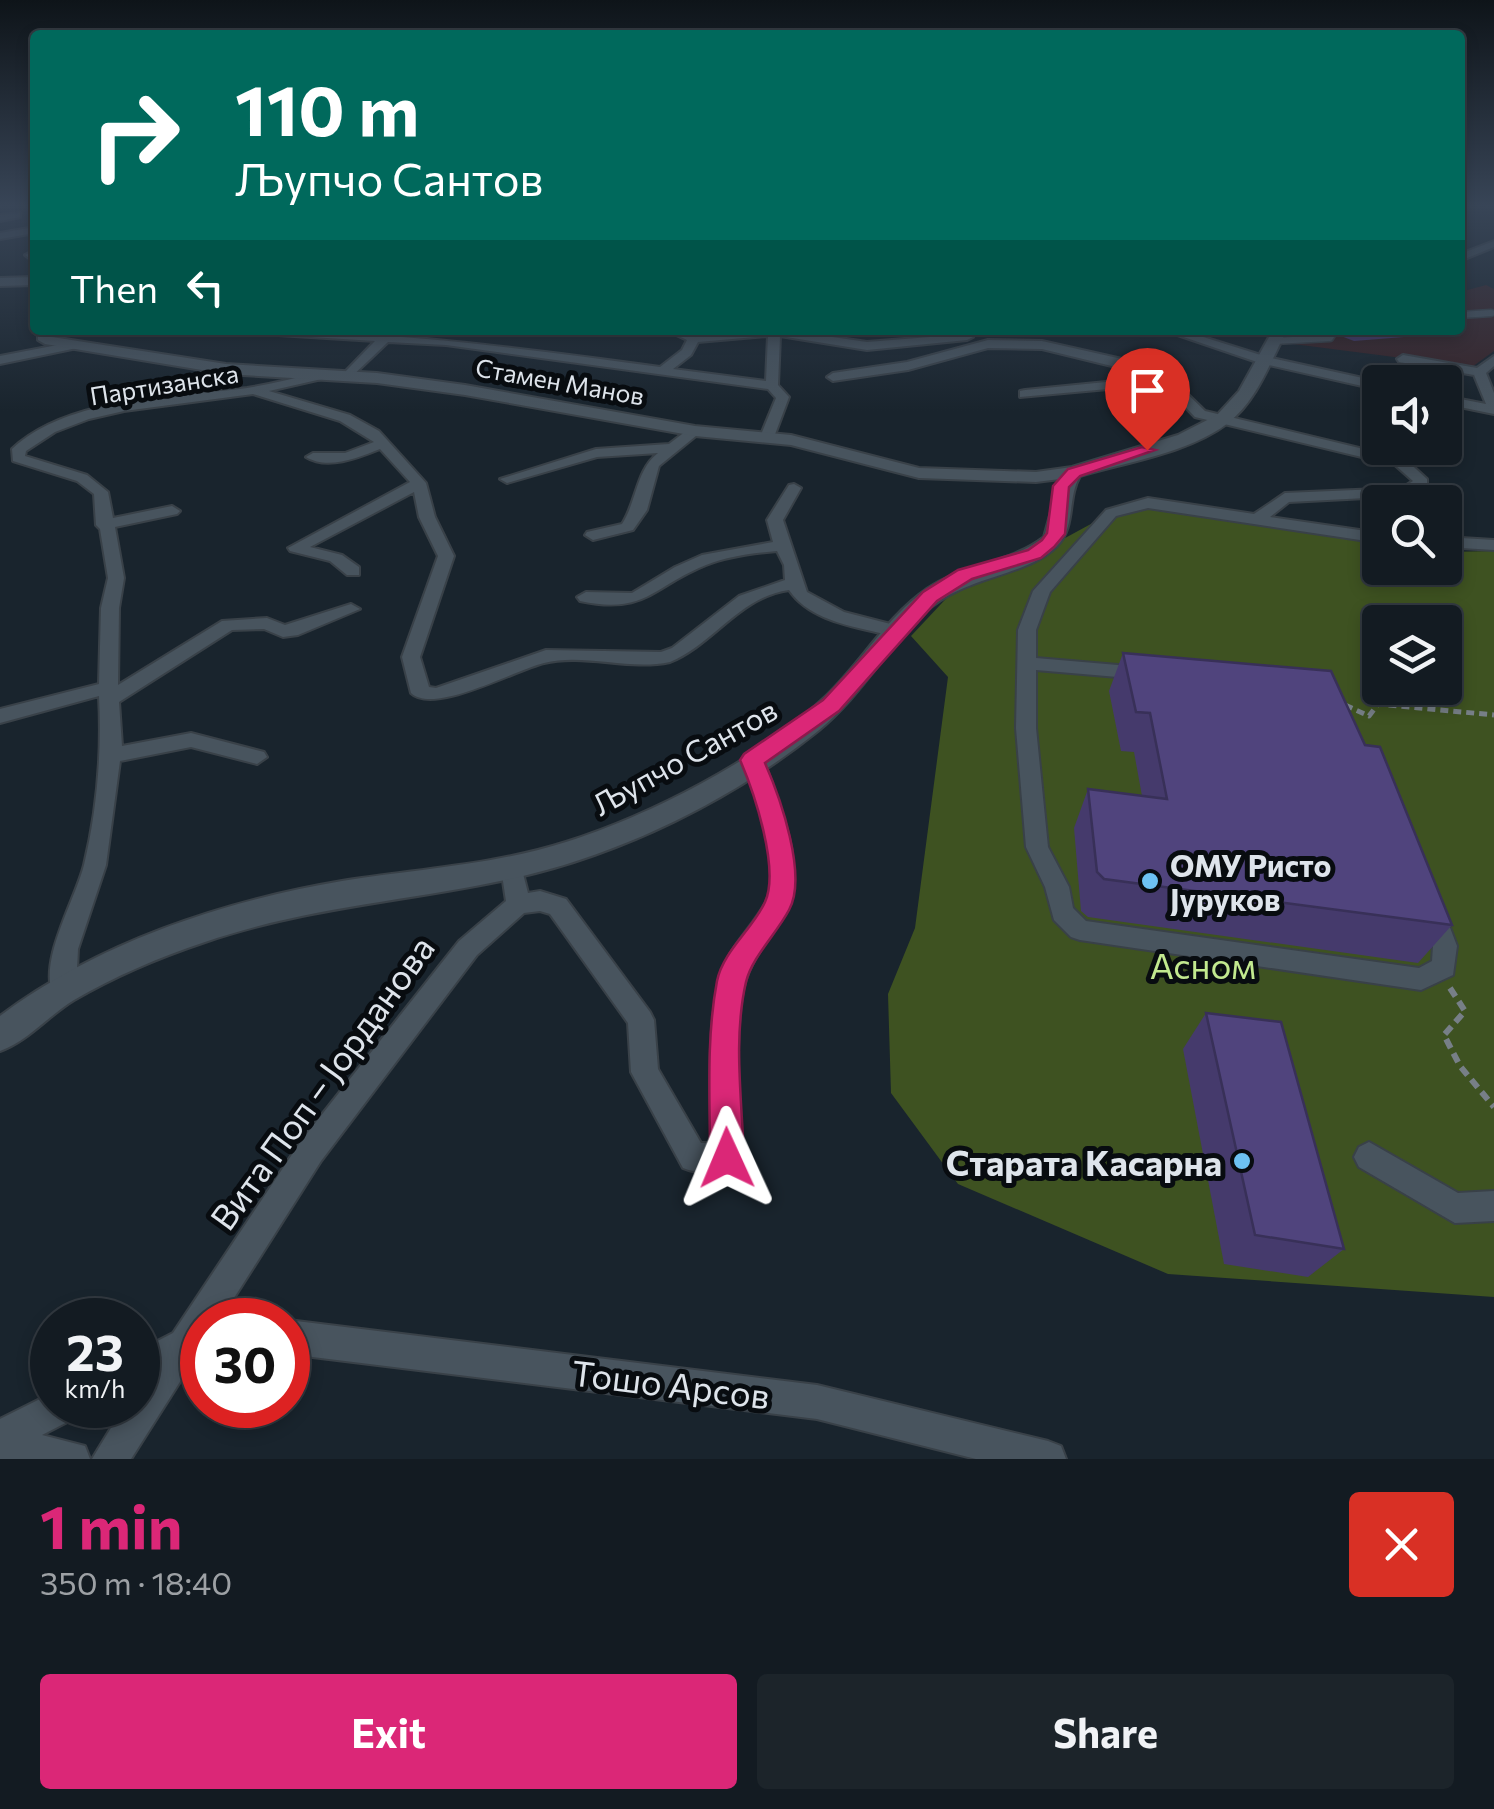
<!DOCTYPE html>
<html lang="en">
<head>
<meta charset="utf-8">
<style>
  :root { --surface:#131b22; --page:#1c242a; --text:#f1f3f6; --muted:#9da1a5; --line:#323940; --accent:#db2777 }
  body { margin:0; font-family:Commissioner,sans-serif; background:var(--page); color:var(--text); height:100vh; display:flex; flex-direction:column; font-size:38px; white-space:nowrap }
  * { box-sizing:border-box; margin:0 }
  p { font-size:32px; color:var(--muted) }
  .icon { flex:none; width:55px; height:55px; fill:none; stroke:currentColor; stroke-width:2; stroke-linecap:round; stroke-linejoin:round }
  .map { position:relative; height:1459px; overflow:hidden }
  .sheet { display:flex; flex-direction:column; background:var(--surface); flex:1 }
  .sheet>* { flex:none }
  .top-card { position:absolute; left:30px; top:30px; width:1435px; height:305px; border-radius:10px; box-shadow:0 5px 15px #0003,0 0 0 2px var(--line); background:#00695c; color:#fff; overflow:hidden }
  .fabs { position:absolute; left:1362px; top:365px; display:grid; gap:20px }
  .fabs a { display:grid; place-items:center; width:100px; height:100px; border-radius:10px; background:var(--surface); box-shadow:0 5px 15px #0003,0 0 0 2px var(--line); font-size:50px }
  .speed { position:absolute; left:30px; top:1298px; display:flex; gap:20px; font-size:50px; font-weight:700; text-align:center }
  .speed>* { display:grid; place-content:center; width:130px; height:130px; border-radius:50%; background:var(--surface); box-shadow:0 5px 15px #0003,0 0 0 2px var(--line); line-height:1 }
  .speed small { font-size:25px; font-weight:400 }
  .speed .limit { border:15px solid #d22; background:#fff; color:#111 }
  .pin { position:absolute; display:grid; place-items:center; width:85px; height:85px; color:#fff; margin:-102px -42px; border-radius:50% 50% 50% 0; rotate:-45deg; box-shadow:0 0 10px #0007 }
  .pin .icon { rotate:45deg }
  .me { position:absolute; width:110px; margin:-55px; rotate:359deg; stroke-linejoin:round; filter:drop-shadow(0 0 8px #0008) }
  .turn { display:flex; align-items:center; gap:35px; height:210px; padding:0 40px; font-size:45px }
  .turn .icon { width:130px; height:130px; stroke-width:2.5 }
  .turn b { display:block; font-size:70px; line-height:85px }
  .then { display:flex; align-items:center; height:95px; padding:0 40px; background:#0003; gap:20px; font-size:38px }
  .round { display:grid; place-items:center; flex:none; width:105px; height:105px; border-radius:10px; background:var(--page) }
  .summary { display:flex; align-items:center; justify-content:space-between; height:170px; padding:0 40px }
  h1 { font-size:60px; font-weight:700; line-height:75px; color:var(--accent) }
  .cta { display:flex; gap:20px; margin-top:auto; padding:20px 40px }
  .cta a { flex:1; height:115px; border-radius:10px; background:var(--accent); color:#fff; font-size:40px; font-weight:700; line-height:115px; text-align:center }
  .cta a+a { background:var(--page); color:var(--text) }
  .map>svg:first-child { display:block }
  .industrial { fill:#372328 }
  .green { fill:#3e5221; fill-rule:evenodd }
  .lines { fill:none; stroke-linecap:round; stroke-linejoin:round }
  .service-far1-casing { stroke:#394148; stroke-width:6 }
  .service-casing { stroke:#394148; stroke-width:9 }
  .minor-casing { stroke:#394148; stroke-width:4 }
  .tertiary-casing { stroke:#394148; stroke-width:4 }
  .path-far1 { stroke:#777f87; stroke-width:5; stroke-dasharray:8 5; stroke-linecap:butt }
  .path { stroke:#777f87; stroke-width:6; stroke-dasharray:10 6; stroke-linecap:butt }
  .service-far1 { stroke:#48545e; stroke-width:5 }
  .service { stroke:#48545e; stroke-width:6 }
  .minor { fill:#48545e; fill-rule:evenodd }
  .tertiary { fill:#48545e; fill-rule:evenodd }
  .wall { fill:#453a6c }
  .building { fill:#50447d; stroke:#383058; stroke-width:2.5 }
  .route { fill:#db2777; stroke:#8e194d; stroke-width:2.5 }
  .poi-dot { fill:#6dc2f3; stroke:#080c10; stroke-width:4 }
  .labels { text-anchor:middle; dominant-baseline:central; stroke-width:10; stroke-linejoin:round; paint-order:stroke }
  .far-street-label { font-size:25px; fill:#dee4eb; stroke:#080c10 }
  .street-label { font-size:30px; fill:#dee4eb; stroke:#080c10 }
  .poi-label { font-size:30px; font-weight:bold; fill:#dee4eb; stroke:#080c10; text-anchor:start }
  .near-park-label { font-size:35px; fill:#c2e98f; stroke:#080c10 }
  .near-street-label { font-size:35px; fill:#dee4eb; stroke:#080c10 }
  .near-poi-label { font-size:35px; font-weight:bold; fill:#dee4eb; stroke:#080c10; text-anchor:end }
</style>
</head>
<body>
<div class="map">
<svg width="1494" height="1459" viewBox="0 0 1494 1459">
  <rect width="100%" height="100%" fill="#19242d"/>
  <path class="industrial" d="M1486,285l8,4v62l-22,16 -179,-23 2,-14h165v-38z"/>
  <path class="green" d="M1138,508l242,35v25h65v-16l49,-1v746l-326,-23 -210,-90 -67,-91 -3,-99 27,-66 33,-251 -37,-41 45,-48 43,-14 112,-61zM1380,622h65v66h-65z"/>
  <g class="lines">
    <defs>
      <path id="service-far1" d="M1460,315l34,-2"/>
      <g id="service">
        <path d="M1460,315l31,-2"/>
        <path d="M1274,341l56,-3 5,-8"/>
      </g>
      <g id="minor">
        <path d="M20,213v4l-20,4v-6z"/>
        <path d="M35,227v6l-35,6v-6z"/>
        <path d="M1494,241v6l-34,14v-7z"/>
        <path d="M35,250v12l-10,-7z"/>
        <path d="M241,330c142,0 279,18 419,37l22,-17 5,-10 -21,-10h16l13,5 89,-5 83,12 100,-8 6,3 -6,3 -100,10 -87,-14 -2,49 11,12 -15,40 -7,4 -7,-4 16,-39 -8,-9 -322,-44 -58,-3 -40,38 -4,-1v-6l31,-32 -128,-8zM768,336l-2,45 -93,-12 18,-14 7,-13z"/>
        <path d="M1163,330h18l86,27 114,25 -1,8 -120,-27z"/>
        <path d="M988,340l54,1 120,27 13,8v6l30,29 200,48 22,20v6l-22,11 -116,6 -19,15 110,16v10l-232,-35 -32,8 -66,76 -14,38v28l105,9 9,6 -9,6 -105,-9v58l12,119 21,40 4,21 13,13 333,47 13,-7 1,-15 -12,-35 4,-7 8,-3 8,3 16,42 -4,29 -32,15 -341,-50 -9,-3 -17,-17 -9,-33 -19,-40 -10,-119 2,-98 15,-39 73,-81 42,-12 106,16 31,-21 117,-5 11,-7 -18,-16 -200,-48 -32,-33 -143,13v-6l5,-1 132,-13 -115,-28 -54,-1 -80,22 -75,11 -6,-4 6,-4 74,-11z"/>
        <path d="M73,342l6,4 -2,2 -77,16v-8z"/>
        <path d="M1403,355l74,13 17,-12v10l-8,7 8,20v21l-49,-10v-8l41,8 -12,-29 -75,-13 -2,-3z"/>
        <path d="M322,371l6,4 -2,3 -57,13 81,24 29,16 47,52 9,34 19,39 -34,101 9,30 7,1 110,-38 115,2 11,-4 67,-52 46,-16 -1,-15 -7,-14c-24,2 -49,5 -71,14 -53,21 -60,50 -126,36l-3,-4 9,-5 46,1 43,-26 27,-12 71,-13 -6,-22 22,-35 5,-1 7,4 -18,32 24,72 37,20 58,15 3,4 -9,6c-36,-10 -85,-14 -107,-47 -50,7 -75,54 -119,72 -41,9 -86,-9 -126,1 -29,7 -110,52 -133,30l-9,-36 36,-101 -19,-39 -5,-25 -104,55 32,8 17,12v8h-12l-17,-14 -40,-10 -2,-3 122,-66 -30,-33c-22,9 -53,21 -74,8l7,-4h32l29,-11 -34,-21 -87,-27 -129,17 -35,8 -34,13 -29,19 -1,5 62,19 21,17 5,26 59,-12 8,5 -3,3 -62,13 9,51 -5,30 -1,77 104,-64 45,-3 18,7 66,-21 9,5 -62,26 -15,2 -19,-8 -32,1 -113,72 3,44 69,-13 73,19 3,5 -10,7 -66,-17 -71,14 -14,104 -28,84 -2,41 -4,8 -9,3 -9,-3c-17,-36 21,-97 30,-133 13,-54 18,-114 15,-169l-99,27v-14l99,-25 2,-76 7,-30 -8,-49 -4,-4 -2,-31 -17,-13 -64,-20 -1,-12c57,-53 162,-51 235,-61 25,-4 50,-10 75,-17z"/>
        <path d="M690,428l12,3 -43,35 -12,44 -14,20 -40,10 -8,-5 2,-3 35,-8c15,-23 14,-54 36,-71l-61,4 -90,26 -7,-4 96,-30 73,-5z"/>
        <path d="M1445,537l49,3v10l-49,-3z"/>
        <path d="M752,753c14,4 17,24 22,37 14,38 31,88 9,126 -17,28 -36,47 -41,80 -8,53 -2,108 0,161l-5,10c-16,7 -38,8 -54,1l-52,-96 -3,-49 -78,-109 -10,-3 -16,2 -47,42 -156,206 -101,159h-18v27l-71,112h-39l33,-54h13v-54l35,-18 128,-192 158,-200 47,-40 -5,-33 3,-6 8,-3 8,3 8,31 12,-2 26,8 84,113 4,8 4,49 43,74h11c-1,-54 -5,-109 7,-162 7,-32 32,-51 47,-79 18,-35 -11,-108 -24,-142z"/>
        <path d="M1369,1142l89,51 36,-2v30l-39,2 -96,-56 -5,-10 5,-10z"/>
        <path d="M288,1320l529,65 231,56 13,5 5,13h-90l-159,-40 -529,-65z"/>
        <path d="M52,1393v12h30l-5,12 -35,18 43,11 5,13h-90v-40z"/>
      </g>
      <g id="tertiary">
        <path d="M35,277v8l-35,1v-8z"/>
        <path d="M38,330h14v7l174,27 151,9 88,12 230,41 96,9 128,33 117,4 36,-5 106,-32 39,-20 22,-24 34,-61h14c-16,30 -30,71 -59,93 -39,30 -101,39 -148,53 -13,22 -4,51 -23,70 -30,31 -93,29 -133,67 -39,37 -64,84 -106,118 -86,69 -196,123 -303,147 -104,23 -209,29 -310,64 -45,15 -90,34 -131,58 -25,15 -46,41 -74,51v-35c97,-73 223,-115 342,-135 75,-12 152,-16 224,-39 85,-27 192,-82 257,-143 37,-34 62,-81 104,-110 36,-25 82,-25 117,-52l16,-58 -24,3 -117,-4 -128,-33 -96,-9 -230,-41 -88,-12 -151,-9 -181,-30 -7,-4z"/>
      </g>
    </defs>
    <use href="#service-far1" class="service-far1-casing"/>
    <use href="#service" class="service-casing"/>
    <use href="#minor" class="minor-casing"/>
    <use href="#tertiary" class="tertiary-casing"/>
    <path class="path-far1" d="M1345,705l24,11 9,-12 116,11"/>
    <path class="path" d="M1450,988l15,23 -21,24 16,31 34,41"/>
    <use href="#service-far1" class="service-far1"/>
    <use href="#service" class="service"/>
    <use href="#minor" class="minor"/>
    <use href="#tertiary" class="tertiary"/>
  </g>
  <g class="wall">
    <path d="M1341,330h67l-4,7 -50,4 -13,-5z"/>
    <path d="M1123,653l242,92 87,180 -34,38 -330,-46 -7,-6 -7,-83 14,-39 54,7 -8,-44 -13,-1 -12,-60z"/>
    <path d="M1206,1013l138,236 -36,28 -84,-13 -41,-215z"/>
  </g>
  <g class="building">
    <path d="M1123,653l208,18 34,74 15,2 72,178 -348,-46 -7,-7 -9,-83 79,10 -17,-86 -14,-1z"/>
    <path d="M1206,1013l75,9 63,227 -89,-14z"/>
  </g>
  <linearGradient id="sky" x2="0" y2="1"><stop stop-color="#0e1419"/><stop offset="0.5" stop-color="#384557"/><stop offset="1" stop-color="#384557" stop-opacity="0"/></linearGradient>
  <rect width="1494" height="411" fill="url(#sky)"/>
  <path class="route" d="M1142,447l13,3 -75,26 -11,11 -4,47 -11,13 -13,11 -69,21 -35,22 -98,110 -74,52c15,34 43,113 24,147 -12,23 -37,47 -43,72 -13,56 -4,119 -2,176l-5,11 -12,5 -12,-5 -5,-11c0,-59 -4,-119 7,-177 6,-30 36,-52 48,-79 15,-33 -11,-110 -25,-142l4,-6 79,-54 100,-108 35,-22 70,-20 14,-10 5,-7 6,-47 15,-17z"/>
  <g class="poi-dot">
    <circle cx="1150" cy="881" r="10"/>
    <circle cx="1242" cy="1161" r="10"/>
  </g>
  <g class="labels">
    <g class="far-street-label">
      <text transform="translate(560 381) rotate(10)">Стамен Манов</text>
      <text transform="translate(164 384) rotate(-9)">Партизанска</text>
    </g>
    <g class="street-label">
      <text transform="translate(684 756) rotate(-29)">Љупчо Сантов</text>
    </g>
    <g class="poi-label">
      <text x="1170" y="864">ОМУ Ристо<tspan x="1170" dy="34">Јуруков</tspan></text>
    </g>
    <g class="near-park-label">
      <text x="1203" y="964">Асном</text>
    </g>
    <g class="near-street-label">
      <text transform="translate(321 1082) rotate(-54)">Вита Поп – Јорданова</text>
      <text transform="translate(671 1383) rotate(7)">Тошо Арсов</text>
    </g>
    <g class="near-poi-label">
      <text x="1222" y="1161">Старата Касарна</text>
    </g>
  </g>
</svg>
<div class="fabs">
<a><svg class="icon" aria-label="sound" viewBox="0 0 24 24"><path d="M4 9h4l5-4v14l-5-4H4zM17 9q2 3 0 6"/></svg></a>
<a><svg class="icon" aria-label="search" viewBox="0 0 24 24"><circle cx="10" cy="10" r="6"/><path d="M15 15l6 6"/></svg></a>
<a><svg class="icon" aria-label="layers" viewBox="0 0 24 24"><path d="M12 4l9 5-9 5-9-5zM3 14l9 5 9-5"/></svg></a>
</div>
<div class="speed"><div>23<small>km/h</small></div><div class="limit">30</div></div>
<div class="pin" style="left:1147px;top:450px;background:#d93025"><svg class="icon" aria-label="arrive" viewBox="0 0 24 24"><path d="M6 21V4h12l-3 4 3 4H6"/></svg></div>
<svg class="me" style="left:727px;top:1158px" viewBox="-20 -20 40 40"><path d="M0-17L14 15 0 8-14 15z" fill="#db2777" stroke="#fff" stroke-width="4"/></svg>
<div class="top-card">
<div class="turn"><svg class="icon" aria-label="right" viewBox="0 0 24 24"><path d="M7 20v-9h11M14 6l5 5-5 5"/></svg><div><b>110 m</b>Љупчо Сантов</div></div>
<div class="then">Then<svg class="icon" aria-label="left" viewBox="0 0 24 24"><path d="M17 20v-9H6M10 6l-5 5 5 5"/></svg></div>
</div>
</div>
<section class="sheet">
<div class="summary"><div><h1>1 min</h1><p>350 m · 18:40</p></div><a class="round" style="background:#d93025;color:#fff"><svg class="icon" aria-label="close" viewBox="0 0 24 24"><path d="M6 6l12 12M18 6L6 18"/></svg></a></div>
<div class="cta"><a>Exit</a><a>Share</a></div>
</section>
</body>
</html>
